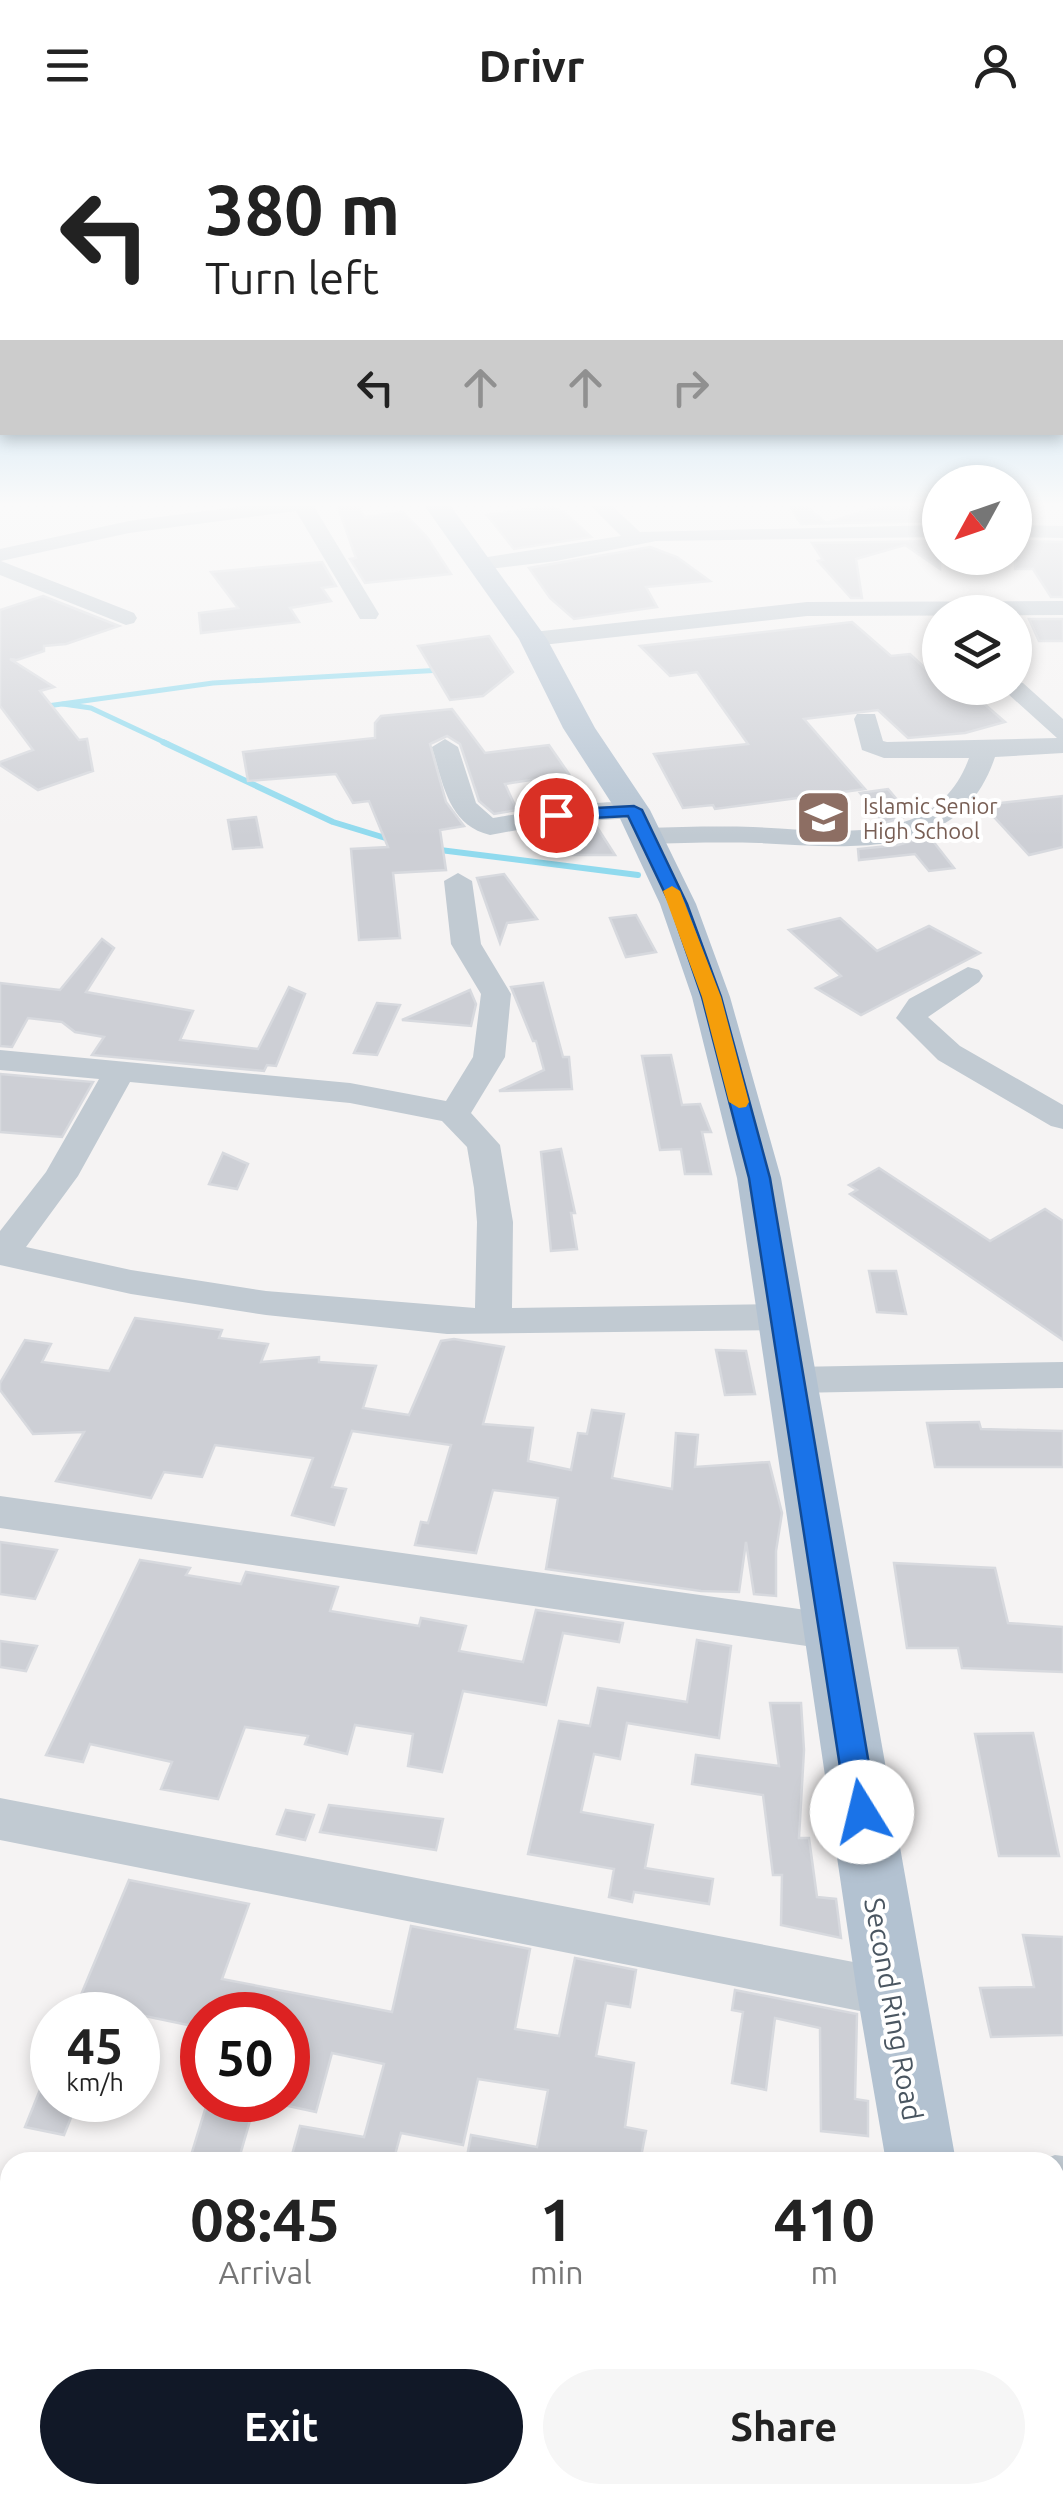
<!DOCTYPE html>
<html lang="en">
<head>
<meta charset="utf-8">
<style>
  :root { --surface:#fff; --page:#f6f6f6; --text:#222; --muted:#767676; --accent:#111827 }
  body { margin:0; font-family:Ubuntu,sans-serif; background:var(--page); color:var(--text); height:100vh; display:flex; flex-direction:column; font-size:38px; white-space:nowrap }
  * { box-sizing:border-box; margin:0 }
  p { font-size:32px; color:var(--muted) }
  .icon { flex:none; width:55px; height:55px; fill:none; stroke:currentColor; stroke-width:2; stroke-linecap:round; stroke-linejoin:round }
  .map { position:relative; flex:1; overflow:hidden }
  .side { position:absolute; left:0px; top:2022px; width:1065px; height:352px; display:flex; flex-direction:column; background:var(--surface); border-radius:30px 30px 0 0; box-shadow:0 5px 15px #0003 }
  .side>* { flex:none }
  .top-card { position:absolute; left:0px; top:0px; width:1065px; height:305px; box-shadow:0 5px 15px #0003; background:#fff; color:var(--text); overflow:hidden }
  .needle { width:65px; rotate:230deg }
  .tools { position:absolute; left:922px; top:335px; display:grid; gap:20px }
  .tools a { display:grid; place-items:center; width:110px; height:110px; border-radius:50%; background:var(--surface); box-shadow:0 5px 15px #0003; font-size:50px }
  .speed { position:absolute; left:30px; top:1862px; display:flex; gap:20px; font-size:50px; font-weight:700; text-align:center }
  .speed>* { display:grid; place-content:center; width:130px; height:130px; border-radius:50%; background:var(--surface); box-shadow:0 5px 15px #0003; line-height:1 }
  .speed small { font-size:25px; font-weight:400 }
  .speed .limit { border:15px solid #d22; background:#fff; color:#111 }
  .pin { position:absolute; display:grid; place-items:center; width:85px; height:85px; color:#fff; margin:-42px; border:5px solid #fff; border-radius:50%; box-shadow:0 2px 10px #0007 }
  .me { position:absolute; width:110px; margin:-55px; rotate:351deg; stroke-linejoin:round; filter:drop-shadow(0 0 8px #0008) }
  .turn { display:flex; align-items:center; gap:35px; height:210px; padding:0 40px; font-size:45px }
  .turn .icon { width:130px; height:130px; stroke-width:2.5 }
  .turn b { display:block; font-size:70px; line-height:85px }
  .lanes { display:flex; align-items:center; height:95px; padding:0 40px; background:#0003; justify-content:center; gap:50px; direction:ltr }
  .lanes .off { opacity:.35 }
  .eta { display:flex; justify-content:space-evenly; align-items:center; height:170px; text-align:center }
  .eta b { font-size:60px; font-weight:700; line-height:70px }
  .button { display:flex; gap:20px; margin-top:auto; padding:20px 40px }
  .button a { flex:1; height:115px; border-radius:60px; background:var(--accent); color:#fff; font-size:40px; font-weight:700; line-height:115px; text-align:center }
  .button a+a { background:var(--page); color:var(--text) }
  header { display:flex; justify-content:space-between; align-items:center; height:130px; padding:0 40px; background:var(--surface); font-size:45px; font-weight:700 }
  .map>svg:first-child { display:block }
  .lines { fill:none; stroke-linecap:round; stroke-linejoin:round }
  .stream-far1 { stroke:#90daee; stroke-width:5 }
  .stream { stroke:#90daee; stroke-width:6 }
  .building { fill:#cdcfd5; stroke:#d7d9de; stroke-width:2.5 }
  .minor { fill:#c1cad2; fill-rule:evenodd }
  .major { fill:#b3c2d1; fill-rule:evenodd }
  .route { fill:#1a73e8; stroke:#114b97; stroke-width:2.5 }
  .slow { fill:#f59e0b }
  .labels { text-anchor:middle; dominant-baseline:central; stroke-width:8; stroke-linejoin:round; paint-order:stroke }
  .far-education-label { font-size:22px; fill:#785e54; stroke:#fff; text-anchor:start }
  .street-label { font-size:28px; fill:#4a5661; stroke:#fff }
</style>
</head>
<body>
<header><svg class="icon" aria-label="menu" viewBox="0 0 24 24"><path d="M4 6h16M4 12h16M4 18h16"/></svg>Drivr<svg class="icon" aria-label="person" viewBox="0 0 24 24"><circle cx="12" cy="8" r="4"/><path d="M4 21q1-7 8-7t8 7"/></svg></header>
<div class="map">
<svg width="1063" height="2373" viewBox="0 0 1063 2373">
  <rect width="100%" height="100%" fill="#f5f3f3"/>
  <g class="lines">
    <g class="stream-far1">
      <path d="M63,574l28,4 77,36"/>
      <path d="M40,577l173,-24 229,-13"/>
    </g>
    <g class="stream">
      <path d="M163,612l170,80 59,18"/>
      <path d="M432,719l206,26"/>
    </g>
  </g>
  <g class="building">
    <path d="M337,375h20l8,12 38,-5 24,25 24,37 -86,9 -15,-24 6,-1z"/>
    <path d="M789,375h16l21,18 57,-18h37l7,7h13v9l-139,3z"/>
    <path d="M551,376l13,6 27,25 -77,12 -27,-34z"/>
    <path d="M940,411v28l-35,-24 -49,14 6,39h-11l-33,-37 5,-1 -11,-17z"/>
    <path d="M1015,411l48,1v55h-12l-18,-28h-18z"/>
    <path d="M650,417l27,10 33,24 -64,6 11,20 -83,12 -24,-21 -21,-30z"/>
    <path d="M322,432l14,24 -14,2 9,13 -41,7 9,14 -98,11 -2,-20 39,-5 -27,-36z"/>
    <path d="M43,466l76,30 -53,18 -22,2v5l-27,9 -7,-1 44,28 -14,4 39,49 8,-1 6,32 -55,19 -38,-25v-3l33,-12 -33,-44v-96z"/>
    <path d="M1029,489h34v22h-24z"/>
    <path d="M852,492l39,34 19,-2 30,28v6h26l39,34 -40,11 -57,5 -30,-28 -74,9 61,70 -150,20 -2,-4 -30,3 -29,-54 94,-10 -51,-72 -27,4 -30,-30z"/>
    <path d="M489,506l24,36 -30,24 -33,4 -32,-54z"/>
    <path d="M452,579l33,44 64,-8 20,29 -64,10 12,26 -23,4 -15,-13 -19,-57 -13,-8 -17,8 16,58 18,24 -24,4 6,40 -53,3 7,65 -41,2 -8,-91 37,-2 -19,-46 -16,2 -17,-29 -88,7 -5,-29 132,-14v-15l6,-7z"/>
    <path d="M888,659l22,26 -26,8 -24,-30z"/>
    <path d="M1063,666v51l-34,8 -46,-50z"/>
    <path d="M256,687l6,30 -29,2 -5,-29z"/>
    <path d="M595,694l20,31h-59l2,-28z"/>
    <path d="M929,706l25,32 -25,3 -14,-17 -56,6 -1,-11 40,-4z"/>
    <path d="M504,744l33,45 -30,4 -7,20 -23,-65z"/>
    <path d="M636,785l20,37 -30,5 -16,-39z"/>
    <path d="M840,788l37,33 52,-25 51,27 -119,62 -45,-27 25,-12 -52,-46z"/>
    <path d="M102,809l12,9 -28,44 107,19 -13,29 78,9 31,-62 16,7 -29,72 -9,-1 -3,6 -172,-16 12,-18 -29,-5 -13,-10 -34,-4 -16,29 -12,-1v-63l60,7z"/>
    <path d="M543,853l20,74h6l3,32 -73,2 45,-21 -8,-29h-3l-22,-54z"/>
    <path d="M470,860l6,14 -5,22 -69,-6z"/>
    <path d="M377,873l23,2 -23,50 -23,-2z"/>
    <path d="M671,925l11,50 18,-1 11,28h-9l9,42h-26l-4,-25 -21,1 -18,-94z"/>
    <path d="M0,944l93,8 -31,55 -62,-5z"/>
    <path d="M561,1019l14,64h-4l6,36 -26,2 -10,-99z"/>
    <path d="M223,1023l25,11 -11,25 -28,-5z"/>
    <path d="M879,1038l111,73 55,-32 18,12v119l-213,-146 7,-4 -8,-5z"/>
    <path d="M869,1141h27l10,43 -29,-2z"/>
    <path d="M135,1188l87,12 -3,8 49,6 -7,18 58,-5v5l57,4 -13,42 46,7 32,-74 13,-2 50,8 -21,77 50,4 -5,33 43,9 7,-37 9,1 5,-24 32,4 -12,64 60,11 4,-56 22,2 -3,32 74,-5 13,51 -6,38v45l-22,-2 -8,-52 -7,50 -38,-1 -155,-22 12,-71 -65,-8 -17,63 -61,-8 6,-23 7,1 23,-78 -99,-14 -20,56 14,2 -12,36 -42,-10 21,-57 -98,-13 -13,32 -38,-5 -13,26 -95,-17 28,-49 -51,2 -33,-44v-7l25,-43 26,4 -9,18 67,9z"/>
    <path d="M716,1220l30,1 9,43 -30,1z"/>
    <path d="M979,1292l2,7 82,2v36h-128l-8,-44z"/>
    <path d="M0,1412l57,8 -22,49 -35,-5z"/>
    <path d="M140,1430l50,8 -4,7 55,9 5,-12 92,15 -8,24 89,15 2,-8 45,8 -7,25 64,11 13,-52 87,13 -4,19 -56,-9 -17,72 -83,-14 -21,81 -34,-6 5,-32 -58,-9 -8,29 -42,-10 3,-8 -63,-9 -27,72 -57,-10 11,-27 -82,-18 -7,18 -37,-7z"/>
    <path d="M894,1433l101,5 13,55 55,4v45l-101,-4 -4,-20h-51z"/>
    <path d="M697,1510l34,6 -12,92 -92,-15 -7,36 -26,-5 -13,58 72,13 -8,43 68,11 -4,25 -75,-12 -2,10 -23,-5 5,-28 -86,-15 31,-133 31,5 8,-38 89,14z"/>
    <path d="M0,1511l37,5 -11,25 -26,-4z"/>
    <path d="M770,1573h31l3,47 -5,88h10l8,59 19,2 5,39 -60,-13 1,-50h-9l-10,-80 -71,-11 4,-29 83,11z"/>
    <path d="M1033,1603l26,123h-60l-24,-122z"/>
    <path d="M329,1675l114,14 -7,31 -116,-18z"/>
    <path d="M286,1680l28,5 -9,25 -28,-6z"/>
    <path d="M129,1750l120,24 -27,75 170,33 19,-86 119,23 -15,80 44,7 16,-78 61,12 -6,37 -24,-4 -10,53 38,7 -9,64 21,4 -6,31h-174l5,-27 66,12 11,-57 -70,-11 -15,66 -62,-12 -8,29h-103l10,-36 64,11 20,-73 -52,-11 -16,59 -28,-6v-91h-86v13l-124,-26z"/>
    <path d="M1023,1805l40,2v98l-72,2 -11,-49 54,-1z"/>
    <path d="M735,1860l122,24 -2,85 13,2v35l-47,-5 -1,-103 -45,-10 -9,72 -34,-7 11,-71 -11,-2z"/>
    <path d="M52,1930v40h26l-14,35 -39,-8z"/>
    <path d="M208,1970h48l-18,62h-49z"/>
  </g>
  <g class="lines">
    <g class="minor">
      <path d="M251,375h62l66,109 -3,5h-16l-64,-108 -167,22 -128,28 133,52 3,5 -3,5 -8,2 -126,-50v-26l129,-28z"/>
      <path d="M590,375h21l29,27 300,-7v12l-284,4 -100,20 -75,9 -11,-6 11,-6 140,-22z"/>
      <path d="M1015,395l48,1v12l-48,-1z"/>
      <path d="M1063,471v14l-256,1 -274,30 -11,-7 11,-7 274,-30z"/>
      <path d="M1015,551l8,2 40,36v34l-68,4c-35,106 -147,90 -236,86 -38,-1 -77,0 -115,1l-14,-8 14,-8c36,-1 73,-2 109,-1 78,3 183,23 216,-69h-85l-22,-8 -8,-31 3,-5h18l8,27 4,1 170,-4 -50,-45 -4,-5h12z"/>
      <path d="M445,609l13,8 18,56 17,15c27,-4 137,-28 153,-8l-13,8 -77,5 -66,12c-42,-10 -47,-52 -58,-88z"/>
      <path d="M458,743l14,8 9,63 30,50 -6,63 -34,56 29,32 13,77 -1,86 271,-4 13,4 6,9 -6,9 -13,4 -336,4 -181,-19 -135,-21 -131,-29v-34l46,-59 53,-93 -99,-9v-20l350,33 96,18 27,-44 8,-63 -30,-50 -7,-63zM130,952l220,21 92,18 25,26 7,41 3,34 -2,86 -209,-17 -135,-21 -105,-23 52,-71z"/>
      <path d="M968,837l11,3 4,6 -4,6 -51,35 32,29 103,59v24l-12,-3 -113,-66 -42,-42 13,-19z"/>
      <path d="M1063,1232v26l-270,5 -14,-3 -5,-10 5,-10 14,-3z"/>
      <path d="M0,1366l834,118 16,6 6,12 -6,12 -16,6 -834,-122z"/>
      <path d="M0,1668l890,171 18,7 8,17 -8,17 -18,7 -890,-177z"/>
      <path d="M1055,2025l8,1v56l-8,-1v-49h-19z"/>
      <path d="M0,2098l10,2v58l-10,-2z"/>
    </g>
    <g class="major">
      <path d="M424,375h26l97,134 48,89 55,82 46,94 34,93 51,181 175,984h-70l-29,-169 -120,-815 -45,-181 -32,-93 -44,-94 -53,-82 -44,-89z"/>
      <path d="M927,2365h80l1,8h-80z"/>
    </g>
  </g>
  <linearGradient id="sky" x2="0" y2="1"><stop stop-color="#85c3ea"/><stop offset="0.53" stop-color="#fafafa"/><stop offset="1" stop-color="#fafafa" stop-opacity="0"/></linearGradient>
  <rect width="1063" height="707" fill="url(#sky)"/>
  <path class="route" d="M634,676l8,4 45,94 34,93 49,181 107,634 -5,9 -10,4 -10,-4 -5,-9 -98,-634 -47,-181 -32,-93 -42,-88 -72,4 -8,-5 8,-5z"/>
  <path class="slow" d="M672,756l8,5 41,106 28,105 -3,5 -7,1 -10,-6 -27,-105 -39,-106z"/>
  <defs>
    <symbol id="school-square" viewBox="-11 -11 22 22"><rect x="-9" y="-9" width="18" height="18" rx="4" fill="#8d6e63" stroke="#fff"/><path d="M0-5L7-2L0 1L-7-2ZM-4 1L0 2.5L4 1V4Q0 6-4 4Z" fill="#fff"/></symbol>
  </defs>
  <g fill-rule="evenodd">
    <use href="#school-square" x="792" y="656" width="63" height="63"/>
  </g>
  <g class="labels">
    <g class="far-education-label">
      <text x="863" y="675">Islamic Senior<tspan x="863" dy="25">High School</tspan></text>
    </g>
    <g class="street-label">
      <text transform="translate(894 1879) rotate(80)">Second Ring Road</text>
    </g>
  </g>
</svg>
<div class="tools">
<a><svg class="needle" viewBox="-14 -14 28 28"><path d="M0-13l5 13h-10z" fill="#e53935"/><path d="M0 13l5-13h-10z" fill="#767676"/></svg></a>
<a><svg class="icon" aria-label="layers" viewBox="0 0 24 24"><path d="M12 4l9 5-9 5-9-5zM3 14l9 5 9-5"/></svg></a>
</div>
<div class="speed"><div>45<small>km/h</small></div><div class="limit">50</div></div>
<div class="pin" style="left:556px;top:685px;background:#d93025"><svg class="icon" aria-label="arrive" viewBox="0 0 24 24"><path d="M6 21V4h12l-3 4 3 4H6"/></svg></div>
<svg class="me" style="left:862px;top:1682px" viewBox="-20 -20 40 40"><circle r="19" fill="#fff"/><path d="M0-13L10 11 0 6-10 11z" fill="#1a73e8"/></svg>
<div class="top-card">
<div class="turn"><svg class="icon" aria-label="left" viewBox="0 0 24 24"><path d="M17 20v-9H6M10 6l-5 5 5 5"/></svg><div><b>380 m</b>Turn left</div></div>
<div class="lanes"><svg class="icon" aria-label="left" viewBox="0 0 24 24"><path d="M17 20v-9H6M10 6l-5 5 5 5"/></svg><svg class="icon off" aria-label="ahead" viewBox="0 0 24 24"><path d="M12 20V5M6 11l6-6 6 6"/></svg><svg class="icon off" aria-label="ahead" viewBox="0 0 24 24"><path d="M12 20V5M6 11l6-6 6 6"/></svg><svg class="icon off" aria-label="right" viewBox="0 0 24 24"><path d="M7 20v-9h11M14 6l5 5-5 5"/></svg></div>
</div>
<section class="side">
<div class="eta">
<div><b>08:45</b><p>Arrival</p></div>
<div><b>1</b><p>min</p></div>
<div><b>410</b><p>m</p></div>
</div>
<div class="button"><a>Exit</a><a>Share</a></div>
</section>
</div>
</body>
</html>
